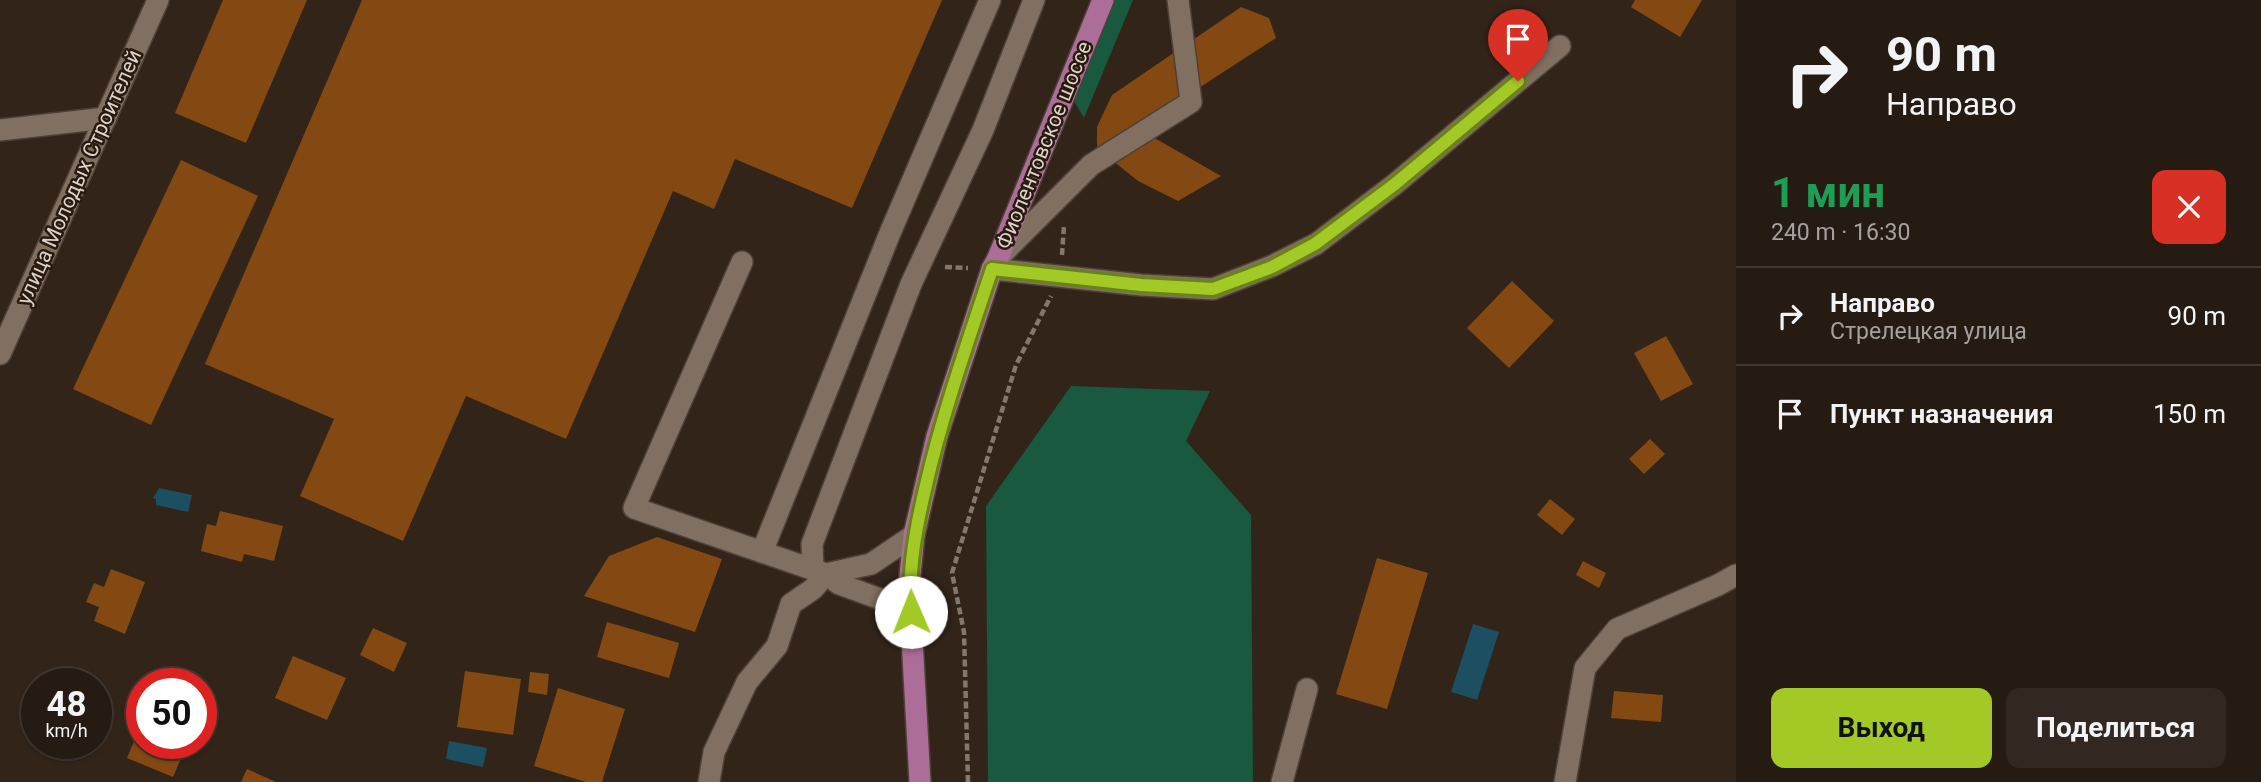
<!DOCTYPE html>
<html lang="ru">
<head>
<meta charset="utf-8">
<style>
  :root { --surface:#261b13; --page:#322821; --text:#f1f3f6; --muted:#a4a1a0; --line:#423933; --accent:#a3c926 }
  body { margin:0; font-family:Roboto,sans-serif; background:var(--page); color:var(--text); height:100vh; display:flex; flex-direction:column; font-size:26px; white-space:nowrap }
  * { box-sizing:border-box; margin:0 }
  p { font-size:23px; color:var(--muted) }
  .icon { flex:none; width:38px; height:38px; fill:none; stroke:currentColor; stroke-width:2; stroke-linecap:round; stroke-linejoin:round }
  .map { position:relative; flex:1; overflow:hidden }
  .details { display:flex; flex-direction:column; background:var(--surface); width:525px }
  .details>* { flex:none }
  .banner { background:#261b13; color:var(--text); overflow:hidden }
  .speed { position:absolute; left:21px; top:668px; display:flex; gap:14px; font-size:35px; font-weight:700; text-align:center }
  .speed>* { display:grid; place-content:center; width:91px; height:91px; border-radius:50%; background:var(--surface); box-shadow:0 2px 5px #0004,0 0 0 2px var(--line); line-height:1 }
  .speed small { font-size:18px; font-weight:400 }
  .speed .limit { border:10px solid #d22; background:#fff; color:#111 }
  .pin { position:absolute; display:grid; place-items:center; width:60px; height:60px; color:#fff; margin:-72px -30px; border-radius:50% 50% 50% 0; rotate:-45deg; box-shadow:0 0 7px #0007 }
  .pin .icon { rotate:45deg }
  .me { position:absolute; width:77px; margin:-38px; rotate:359deg; stroke-linejoin:round; filter:drop-shadow(0 0 5px #0008) }
  .turn { display:flex; align-items:center; gap:24px; height:147px; padding:0 35px; font-size:32px }
  .turn .icon { width:91px; height:91px; stroke-width:2.5 }
  .turn b { display:block; font-size:49px; line-height:60px }
  .round { display:grid; place-items:center; flex:none; width:74px; height:74px; border-radius:14px; background:var(--page) }
  .head { display:flex; align-items:center; justify-content:space-between; height:119px; padding:0 35px }
  h1 { font-size:42px; font-weight:700; line-height:52px; color:#1e9e55 }
  .action { display:flex; gap:14px; margin-top:auto; padding:14px 35px }
  .action a { flex:1; height:80px; border-radius:14px; background:var(--accent); color:#111; font-size:28px; font-weight:700; line-height:80px; text-align:center }
  .action a+a { background:var(--page); color:var(--text) }
  ul { padding:0; list-style:none }
  li { display:flex; align-items:center; gap:21px; height:98px; padding:0 35px; border-top:2px solid var(--line) }
  li div { flex:1 }
  li b { display:block; font-size:26px }
  li em { font-style:normal }
  main { display:flex; flex:1; min-height:0 }
  .map>svg:first-child { display:block }
  .green { fill:#18593f }
  .water { fill:#1c4f61 }
  .building { fill:#844912 }
  .lines { fill:none; stroke-linecap:round; stroke-linejoin:round }
  .minor-casing { stroke:#4d4038; stroke-width:24 }
  .major-casing { stroke:#4d4038; stroke-width:24 }
  .path { stroke:#83776e; stroke-width:4.5; stroke-dasharray:7 3.5; stroke-linecap:butt }
  .minor { stroke:#816f62; stroke-width:21 }
  .major { stroke:#ac6d99; stroke-width:21 }
  .route-casing { stroke:#6a8319; stroke-width:18 }
  .route { stroke:#a3c926; stroke-width:12 }
  .labels { text-anchor:middle; dominant-baseline:central; stroke-width:5; stroke-linejoin:round; paint-order:stroke }
  .street-label { font-size:21px; fill:#ddd3cc; stroke:#281a0f }
</style>
</head>
<body>
<main>
<div class="map">
<svg width="1736" height="782" viewBox="0 0 1736 782">
  <rect width="100%" height="100%" fill="#322419"/>
  <g class="green">
    <path d="M1111,0h22l-49,118 -13,-22z"/>
    <path d="M1071,386l139,5 -24,50 65,74 2,267h-265l-2,-276z"/>
  </g>
  <g class="water">
    <path d="M159,488l33,7 -4,17 -32,-7v-6l-3,-1z"/>
    <path d="M1473,624l26,8 -22,68 -26,-8z"/>
    <path d="M449,741l38,7 -4,19 -37,-8z"/>
  </g>
  <g class="building">
    <path d="M223,0h84l-61,143 -71,-30z"/>
    <path d="M362,0h580l-90,208 -117,-49 -21,50 -41,-18 -107,248 -100,-43 -63,145 -103,-45 34,-77 -129,-55z"/>
    <path d="M1635,0h67l-22,37 -49,-30z"/>
    <path d="M1241,7l28,11 7,20 -139,90 84,48 -43,25 -40,-20 -41,-33v-21l15,-32z"/>
    <path d="M181,160l77,36 -107,229 -78,-36z"/>
    <path d="M1512,281l42,40 -45,47 -42,-40z"/>
    <path d="M1666,336l27,48 -32,17 -27,-48z"/>
    <path d="M1650,439l15,15 -21,20 -15,-15z"/>
    <path d="M1550,499l25,20 -13,16 -25,-20z"/>
    <path d="M220,511l63,15 -9,35 -30,-7 -2,8 -41,-11 6,-27 9,2z"/>
    <path d="M657,537l65,22 -27,73 -111,-36 25,-40z"/>
    <path d="M1377,558l51,15 -41,136 -51,-15z"/>
    <path d="M1583,561l23,12 -7,15 -23,-13z"/>
    <path d="M111,569l34,13 -20,52 -31,-13 5,-14 -13,-5 8,-19 10,4z"/>
    <path d="M607,622l72,21 -10,35 -72,-21z"/>
    <path d="M373,628l34,15 -13,29 -34,-17z"/>
    <path d="M293,656l53,22 -19,42 -52,-22z"/>
    <path d="M58,668l36,16h-43z"/>
    <path d="M465,671l56,8 -8,56 -56,-8z"/>
    <path d="M530,672l19,2 -2,21 -19,-3z"/>
    <path d="M96,685l9,4 -9,20z"/>
    <path d="M558,688l67,21 -23,73h-16l-52,-16z"/>
    <path d="M1614,691l49,4 -2,27 -50,-4z"/>
    <path d="M142,722v22h45l-14,33 -46,-19z"/>
    <path d="M247,769l29,13h-35z"/>
  </g>
  <g class="lines">
    <defs>
      <g id="minor">
        <path d="M0,130l106,-12"/>
        <path d="M998,258l93,-93 100,-63 -13,-102"/>
        <path d="M742,262l-108,246 192,66 13,10 44,16 30,38"/>
        <path d="M992,269l149,16 72,4 59,-23 44,-22 79,-60 165,-138"/>
        <path d="M0,354l158,-354"/>
        <path d="M762,552l128,-319 100,-233"/>
        <path d="M813,570l-1,-26 99,-260 72,-154 51,-130"/>
        <path d="M709,782l5,-30 33,-70 30,-36 14,-42 22,-15 13,-15 45,-10 43,-29"/>
        <path d="M1282,782l25,-93"/>
        <path d="M1565,782l20,-114 32,-39 101,-44 18,-10"/>
      </g>
      <path id="major" d="M920,782l-11,-197 5,-50 23,-99 55,-167 6,-11 105,-258"/>
    </defs>
    <use href="#minor" class="minor-casing"/>
    <use href="#major" class="major-casing"/>
    <g class="path">
      <path d="M1062,255l2,-30"/>
      <path d="M945,267l23,1"/>
      <path d="M968,782l-4,-150 -12,-59 64,-208 35,-69"/>
    </g>
    <use href="#minor" class="minor"/>
    <use href="#major" class="major"/>
  </g>
  <g class="lines">
    <defs>
      <path id="route" d="M911,612c-3,-44 5,-85 15,-127 17,-73 42,-144 66,-216l149,16 72,4 59,-22 43,-23 80,-60 123,-103"/>
    </defs>
    <use href="#route" class="route-casing"/>
    <use href="#route" class="route"/>
  </g>
  <g class="labels">
    <g class="street-label">
      <text transform="translate(1044 145) rotate(-68)">Фиолентовское шоссе</text>
      <text transform="translate(79 177) rotate(-66)">улица Молодых Строителей</text>
    </g>
  </g>
</svg>
<div class="speed"><div>48<small>km/h</small></div><div class="limit">50</div></div>
<div class="pin" style="left:1518px;top:81px;background:#d93025"><svg class="icon" aria-label="arrive" viewBox="0 0 24 24"><path d="M6 21V4h12l-3 4 3 4H6"/></svg></div>
<svg class="me" style="left:911px;top:612px" viewBox="-20 -20 40 40"><circle r="19" fill="#fff"/><path d="M0-13L10 11 0 6-10 11z" fill="#a3c926"/></svg>
</div>
<section class="details">
<div class="banner">
<div class="turn"><svg class="icon" aria-label="right" viewBox="0 0 24 24"><path d="M7 20v-9h11M14 6l5 5-5 5"/></svg><div><b>90 m</b>Направо</div></div>
</div>
<div class="head"><div><h1>1 мин</h1><p>240 m · 16:30</p></div><a class="round" style="background:#d93025;color:#fff"><svg class="icon" aria-label="close" viewBox="0 0 24 24"><path d="M6 6l12 12M18 6L6 18"/></svg></a></div>
<ul>
<li><svg class="icon" aria-label="right" viewBox="0 0 24 24"><path d="M7 20v-9h11M14 6l5 5-5 5"/></svg><div><b>Направо</b><p>Стрелецкая улица</p></div><em>90 m</em></li>
<li><svg class="icon" aria-label="arrive" viewBox="0 0 24 24"><path d="M6 21V4h12l-3 4 3 4H6"/></svg><div><b>Пункт назначения</b></div><em>150 m</em></li>
</ul>
<div class="action"><a>Выход</a><a>Поделиться</a></div>
</section>
</main>
</body>
</html>
